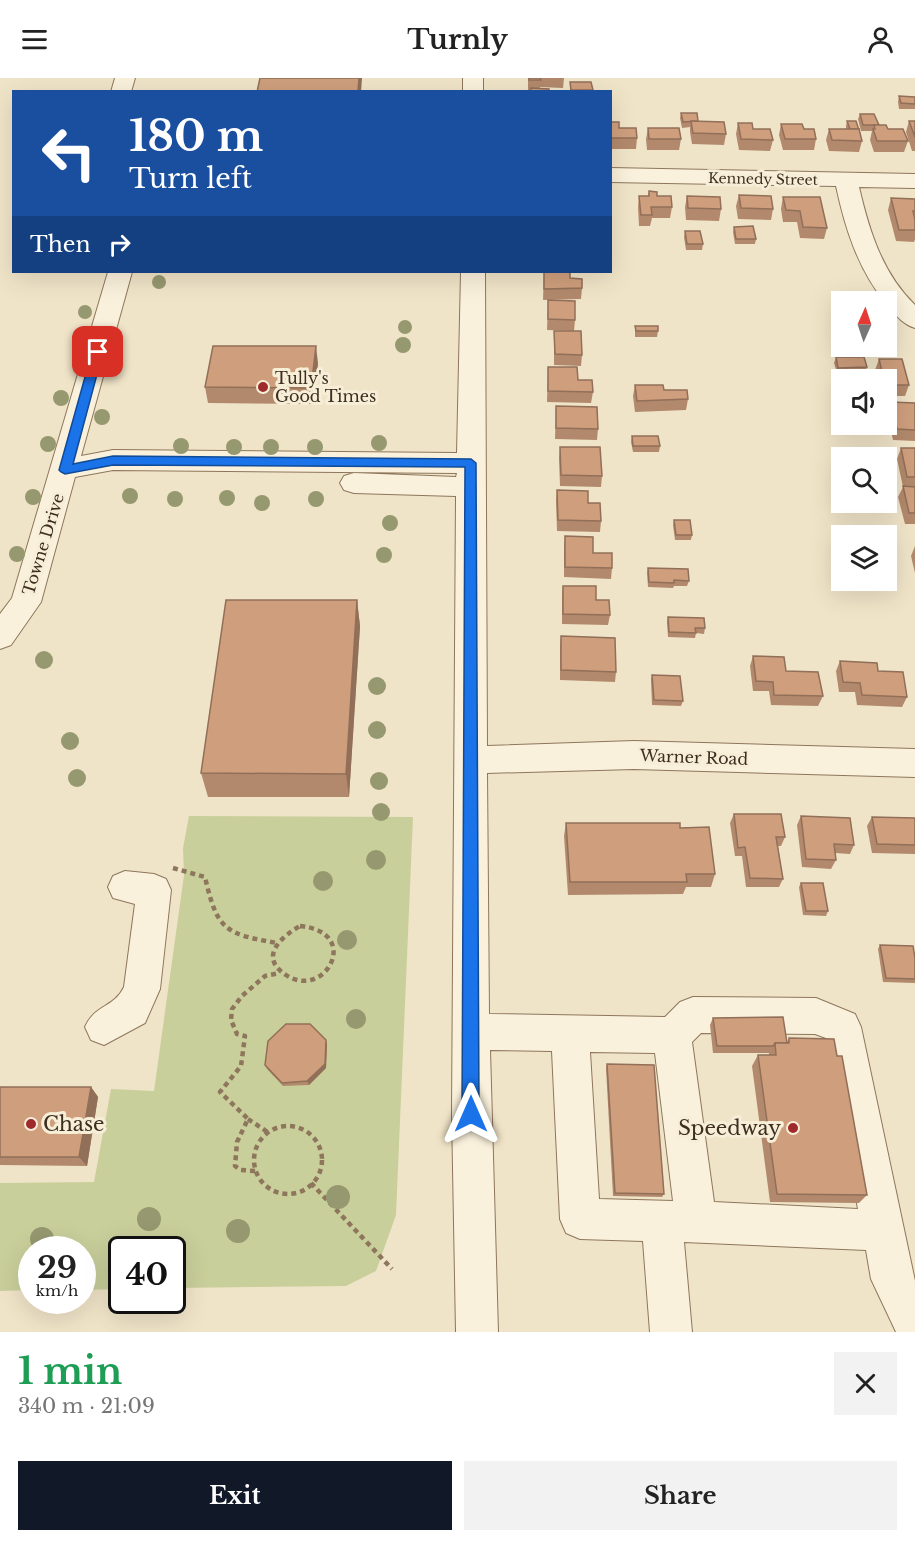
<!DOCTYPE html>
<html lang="en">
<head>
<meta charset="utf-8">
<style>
  :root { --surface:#fff; --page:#f2f2f2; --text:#222; --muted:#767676; --accent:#111827 }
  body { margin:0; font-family:"Libre Baskerville",serif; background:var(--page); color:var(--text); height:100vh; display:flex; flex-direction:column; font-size:22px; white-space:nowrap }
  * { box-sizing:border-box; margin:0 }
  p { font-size:20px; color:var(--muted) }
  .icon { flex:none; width:33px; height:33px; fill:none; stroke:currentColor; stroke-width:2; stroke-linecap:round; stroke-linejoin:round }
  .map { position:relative; height:1254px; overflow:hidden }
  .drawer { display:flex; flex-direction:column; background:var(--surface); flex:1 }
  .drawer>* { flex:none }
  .guide { position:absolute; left:12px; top:12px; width:600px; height:183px; border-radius:0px; box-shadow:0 6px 24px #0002; background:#1a4fa0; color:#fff; overflow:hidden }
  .needle { width:39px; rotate:3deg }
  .controls { position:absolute; left:831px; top:213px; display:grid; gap:12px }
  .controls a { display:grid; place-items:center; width:66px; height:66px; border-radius:0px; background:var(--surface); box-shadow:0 6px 24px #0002; font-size:30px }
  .speed { position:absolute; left:18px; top:1158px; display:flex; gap:12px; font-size:30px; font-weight:700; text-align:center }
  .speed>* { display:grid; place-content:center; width:78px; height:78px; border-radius:50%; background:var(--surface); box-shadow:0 6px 24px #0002; line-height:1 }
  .speed small { font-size:15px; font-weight:400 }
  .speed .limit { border:3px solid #111; border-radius:9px; background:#fff; color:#111 }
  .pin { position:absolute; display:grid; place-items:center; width:51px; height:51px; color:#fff; margin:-26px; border-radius:12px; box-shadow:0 3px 9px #0006 }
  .me { position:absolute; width:66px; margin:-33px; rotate:0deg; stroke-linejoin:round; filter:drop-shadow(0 0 4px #0008) }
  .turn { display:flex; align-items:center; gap:21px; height:126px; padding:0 18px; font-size:27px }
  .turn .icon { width:78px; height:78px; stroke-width:2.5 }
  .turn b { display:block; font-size:42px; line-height:51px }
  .then { display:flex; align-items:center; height:57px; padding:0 18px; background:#0003; gap:12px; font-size:22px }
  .round { display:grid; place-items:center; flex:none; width:63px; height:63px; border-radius:0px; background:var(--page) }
  .summary { display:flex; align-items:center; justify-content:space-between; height:102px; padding:0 18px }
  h1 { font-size:36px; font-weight:700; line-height:45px; color:#1e9e55 }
  .cta { display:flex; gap:12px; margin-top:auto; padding:12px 18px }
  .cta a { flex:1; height:69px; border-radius:0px; background:var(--accent); color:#fff; font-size:24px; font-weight:700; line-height:69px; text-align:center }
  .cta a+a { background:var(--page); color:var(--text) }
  header { display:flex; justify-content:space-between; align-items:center; height:78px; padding:0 18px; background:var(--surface); font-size:27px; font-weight:700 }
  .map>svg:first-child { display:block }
  .green { fill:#c9cf9b }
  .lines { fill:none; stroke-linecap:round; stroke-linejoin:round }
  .minor-casing { stroke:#8d765c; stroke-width:2 }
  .path { stroke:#8d765c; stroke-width:4.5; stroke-dasharray:5 4; stroke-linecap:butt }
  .minor { fill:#faf1dc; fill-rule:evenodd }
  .tree { fill:#96986f }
  .wall { fill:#b2896c }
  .shaded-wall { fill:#916f58 }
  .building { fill:#cf9f7d; stroke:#916f58; stroke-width:1.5 }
  .route { fill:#1a73e8; stroke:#114b97; stroke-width:1.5 }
  .poi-dot { fill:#9e2a2b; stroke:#f7eed8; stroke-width:2 }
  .labels { text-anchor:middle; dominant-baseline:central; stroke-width:6; stroke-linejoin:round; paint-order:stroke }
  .far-street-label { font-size:14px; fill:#3d2e20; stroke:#f7eed8 }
  .poi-label { font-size:16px; fill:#3d2e20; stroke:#f7eed8; text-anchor:start }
  .street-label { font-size:16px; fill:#3d2e20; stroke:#f7eed8 }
  .near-poi-label { font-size:20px; fill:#3d2e20; stroke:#f7eed8; text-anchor:start }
</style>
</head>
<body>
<header><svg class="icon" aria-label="menu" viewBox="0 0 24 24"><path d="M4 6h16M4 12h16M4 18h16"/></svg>Turnly<svg class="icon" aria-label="person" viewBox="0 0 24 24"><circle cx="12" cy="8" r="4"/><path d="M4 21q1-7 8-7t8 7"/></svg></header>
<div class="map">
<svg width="915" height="1254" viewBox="0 0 915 1254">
  <rect width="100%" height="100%" fill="#f0e4c8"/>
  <path class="green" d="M189,738l224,1 -17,398 -20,56 -30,15 -173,2 -1,-38h-50l-1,39 -38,1 -1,-40h-50l-1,40 -31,1v-108l94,-1 17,-93 43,2 30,-216 -1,-27z"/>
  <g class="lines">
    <defs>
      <g id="minor">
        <path d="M115,0h20l-4,14h-20z"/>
        <rect x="463" y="0" width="20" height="14"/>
        <path d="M610,90l305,6v14l-56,-1c10,43 23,86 56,118v23c-14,-4 -22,-17 -30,-26 -27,-33 -40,-74 -49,-116l-226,-4z"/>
        <path d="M108,194h24l-51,184 32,-6 344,3 4,-181h24l2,474 147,-5 281,8v28l-281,-8 -147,4 2,241 176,3 15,-15 13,-5 123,1 39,16 6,13 54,254v51h-19l-25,-53 -5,-29 -182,-8 8,90h-42l-7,-91 -63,-2 -14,-6 -6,-14 -8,-168 -62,-1 8,282h-42l-4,-218 4,-618 -102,-3 -10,-3 -4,-7 4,-7 10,-3 102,4 1,-4 -344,-3 -38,7 -34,125 -30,43 -11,4v-35l12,-16zM701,955l114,1 11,4 32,171 -144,-7 -22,-160zM590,974l65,1 18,148 -74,-2z"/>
        <path d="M125,793l29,3 12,5 5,11 -11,99 -15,34 -41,22 -13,-5 -6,-13c10,-23 29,-19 39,-40l11,-83 -22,-6 -5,-11 5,-11z"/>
      </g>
    </defs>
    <use href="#minor" class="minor-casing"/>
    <g class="path">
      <path d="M173,790l32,9c12,53 20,57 72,66"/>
      <path d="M300,848c63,6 25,75 -14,49 -28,-18 -5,-38 14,-49z"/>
      <path d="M248,1041l21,14"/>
      <circle cx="288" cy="1082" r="34"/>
      <path d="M255,1093l-14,-1 -6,-4 2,-24 11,-23 -28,-27 21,-26 4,-30 -8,-2 -6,-14 1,-11 10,-13 23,-20 15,-3"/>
      <path d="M311,1105l81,86"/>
    </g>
    <use href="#minor" class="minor"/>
  </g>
  <g class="tree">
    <circle cx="159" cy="204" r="7"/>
    <circle cx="85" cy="234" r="7"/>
    <circle cx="405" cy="249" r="7"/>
    <circle cx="403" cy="267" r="8"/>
    <circle cx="114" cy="286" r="8"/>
    <circle cx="61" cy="320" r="8"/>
    <circle cx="102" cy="339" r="8"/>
    <circle cx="379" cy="365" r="8"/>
    <circle cx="48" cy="366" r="8"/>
    <circle cx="181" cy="368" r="8"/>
    <circle cx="234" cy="369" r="8"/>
    <circle cx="271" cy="369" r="8"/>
    <circle cx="315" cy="369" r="8"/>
    <circle cx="130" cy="418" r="8"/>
    <circle cx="33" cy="419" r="8"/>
    <circle cx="227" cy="420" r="8"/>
    <circle cx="175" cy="421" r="8"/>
    <circle cx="316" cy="421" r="8"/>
    <circle cx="262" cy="425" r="8"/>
    <circle cx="390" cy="445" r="8"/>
    <circle cx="17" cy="476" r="8"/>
    <circle cx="384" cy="477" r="8"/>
    <circle cx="44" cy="582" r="9"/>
    <circle cx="377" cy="608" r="9"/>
    <circle cx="377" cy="652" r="9"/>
    <circle cx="70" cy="663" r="9"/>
    <circle cx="77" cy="700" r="9"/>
    <circle cx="379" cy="703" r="9"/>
    <circle cx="381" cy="734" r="9"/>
    <circle cx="376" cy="782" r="10"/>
    <circle cx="323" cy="803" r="10"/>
    <circle cx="347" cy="862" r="10"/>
    <circle cx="356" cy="941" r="10"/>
    <circle cx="338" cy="1119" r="12"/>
    <circle cx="149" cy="1141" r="12"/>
    <circle cx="238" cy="1153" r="12"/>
    <circle cx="42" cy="1161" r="12"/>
  </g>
  <g class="wall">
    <path d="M528,0h36l-1,10 -23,-1v1l-12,3z"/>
    <path d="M570,4h21l1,10h-22z"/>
    <path d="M899,18l16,1v12h-16l-1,-7z"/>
    <path d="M681,35l45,21 -2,11 -32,-1 -2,-12v-5l-8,1 -2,-10z"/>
    <path d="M860,36l48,27 -4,11h-30l-4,-12 2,-9h-11l-3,-12z"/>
    <path d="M847,43l15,20 -3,11 -30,-1 -3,-11 3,-11h17v-3z"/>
    <path d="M909,43h6v30h-3l-6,-19z"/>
    <path d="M610,44l27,16 -1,11h-26z"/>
    <path d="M738,45l15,6 20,11 -3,11 -31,-1 -3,-16z"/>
    <path d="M781,46l23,5 12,10 -2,11h-31l-4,-15z"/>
    <path d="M648,50l33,11 -2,11h-32l-1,-11z"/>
    <path d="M649,113l8,5 15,11 -2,11h-18l-2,8h-11l-1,-19 1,-11h9z"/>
    <path d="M739,117l34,14 -2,11 -33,-1 -2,-13z"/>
    <path d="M687,118l34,13 -2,12 -33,-1 -1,-13z"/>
    <path d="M783,119l44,31 -3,11 -24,-1 -3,-16h-14l-2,-13z"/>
    <path d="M891,120l24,1v40l-1,3 -18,-1 -8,-31z"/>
    <path d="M734,149l22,12 -1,5h-20l-2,-12z"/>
    <path d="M685,153l18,13 -1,6h-16l-2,-13z"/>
    <path d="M544,194l26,6 12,10 -1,11 -38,1z"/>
    <path d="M548,222l27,20 -1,11 -27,-1z"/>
    <path d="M635,248l23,5 -1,6h-22z"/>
    <path d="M554,253l28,24 -1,11 -27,-1z"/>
    <path d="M836,279l31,10 -2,6h-28l-3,-10z"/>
    <path d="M879,281l30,26 -4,11h-19v-16h-9l-2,-10z"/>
    <path d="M318,285l-5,41 -105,-1 -3,-16z"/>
    <path d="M548,289l30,13 15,12 -2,11 -44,-1z"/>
    <path d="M635,307l29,5 24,9 -2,11 -51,2 -2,-16z"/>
    <path d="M891,324l24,1v38l-22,-1 -6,-27z"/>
    <path d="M556,328l42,23 -1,11 -42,-1z"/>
    <path d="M632,358l28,10 -1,6h-26l-2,-10z"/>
    <path d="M560,369l42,29 -1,11 -41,-1 -1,-28z"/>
    <path d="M901,370h14v76h-10l-7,-27 5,-10 -6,-28z"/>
    <path d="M557,412l31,13 13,18 -1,11 -43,-1 -1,-30z"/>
    <path d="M674,442l18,15 -1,5h-16l-2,-15z"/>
    <path d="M565,458l28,17 19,15 -1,11 -47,-2v-30z"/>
    <path d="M915,468v27l-4,-17z"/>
    <path d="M648,490l41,13 -2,5h-13l-1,2 -25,-1 -1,-14z"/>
    <path d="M563,508l33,14 14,15 -2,10 -46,-1v-28z"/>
    <path d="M357,522l3,26 -11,171h-141l-7,-24z"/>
    <path d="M668,539l37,11 -1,6 -8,-1 -1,5 -27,-1 -1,-15z"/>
    <path d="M561,558l55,36 -1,10 -55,-2v-33z"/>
    <path d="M753,578l33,15 37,25 -5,10 -47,-1 -2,-14h-16l-3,-25z"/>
    <path d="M840,583l38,10 29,26 -5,10 -45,-2 -2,-13h-16l-3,-21z"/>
    <path d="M652,597l31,26 -2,5 -29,-1 -1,-25z"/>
    <path d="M734,736l51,23 -4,9h-3l5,33 -4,8h-33l-4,-31h-7l-5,-33z"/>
    <path d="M801,738l53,29 -4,9 -15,-1 1,7 -5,9 -29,-2 -5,-42z"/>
    <path d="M872,739l43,1v36l-43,-1 -5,-27z"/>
    <path d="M566,745l114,5 35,46 -4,13h-25l-3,7 -115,1 -4,-59z"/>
    <path d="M801,805l27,28 -2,5 -23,-1 -4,-28z"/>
    <path d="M880,867l35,13v25l-32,-1 -5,-33z"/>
    <path d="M713,940l74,24 2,-4 48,18 30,139 -8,8 -89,-1 -18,-136 6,-11h11v-2h-56l-3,-28z"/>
    <path d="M327,966l-1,24 -17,17 -26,1 -16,-17 -2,-4z"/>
    <path d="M607,986l57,130 -2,3 -49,-1 -7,-128z"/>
    <path d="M0,1009h91l7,10 -11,69 -87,-1z"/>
  </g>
  <g class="shaded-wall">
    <path d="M359,0h3l-1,14h-3z"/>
    <path d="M316,268l2,17 -5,41 -2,-16z"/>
    <path d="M357,522l3,26 -11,171 -3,-23z"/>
    <path d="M326,962l1,4 -1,24 -17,17 -2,-4z"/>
    <path d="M91,1009l7,10 -11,69 -8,-9z"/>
  </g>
  <g class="building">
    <path d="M260,0h99l-1,14h-101z"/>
    <path d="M529,0h11l1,2h-12z"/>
    <path d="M570,4h21l2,8h-22z"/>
    <path d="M531,10l18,1v3h-18z"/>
    <path d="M899,18l16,1v7l-14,-1z"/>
    <path d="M681,35h16l1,8 -15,1z"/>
    <path d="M860,36h14l5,11h-16z"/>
    <path d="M691,43l33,1 2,12 -33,-1z"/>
    <path d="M847,43h9l3,9v-1h-9z"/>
    <path d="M909,43h6v16z"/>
    <path d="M610,44h9v6h17l1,10h-27z"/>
    <path d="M738,45h14l1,6h17l3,11 -32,-1z"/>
    <path d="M781,46h21l2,5h10l2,10h-31z"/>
    <path d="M874,47h12l2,4h15l5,12h-31l-4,-12h2z"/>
    <path d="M648,50h31l2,11h-32z"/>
    <path d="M829,51h30l3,12 -30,-1z"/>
    <path d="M649,113l8,1v4h14l1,11h-21l1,8h-11l-2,-19h10z"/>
    <path d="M739,117l32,1 2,13 -32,-1z"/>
    <path d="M687,118l33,1 1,12 -33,-1z"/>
    <path d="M783,119h37l7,31 -24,-1 -3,-16 -14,-1z"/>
    <path d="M891,120l24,1v12h-2l2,9v10h-16z"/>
    <path d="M753,148l3,13h-20l-2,-12z"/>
    <path d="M685,153h15l3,13h-16z"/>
    <path d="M544,194h26v6l12,1v9l-38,1z"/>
    <path d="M548,222l27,1v19l-27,-1z"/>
    <path d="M635,248h23v5h-22z"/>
    <path d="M554,253h27l1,24 -27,-1z"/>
    <path d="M213,268h103l-5,42 -106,-1z"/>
    <path d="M836,279h28l3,10 -29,1z"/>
    <path d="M879,281h23l7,26h-23v-5h-2z"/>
    <path d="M548,289h29l1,13h14l1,12 -45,-1z"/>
    <path d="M635,307h28l1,5h23l1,9 -51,2z"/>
    <path d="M891,324l24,1v27l-18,-1z"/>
    <path d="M556,328l41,1 1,22 -42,-1z"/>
    <path d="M632,358h26l2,10h-27z"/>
    <path d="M560,369h40l2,29 -41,-1z"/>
    <path d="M901,370h14v29h-8z"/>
    <path d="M903,408l12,1v26h-6z"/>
    <path d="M557,412l31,1v12h12l1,18 -43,-1z"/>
    <path d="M674,442h16l2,15h-16z"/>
    <path d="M565,458l28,1v16h19v15l-47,-1z"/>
    <path d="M648,490l40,1 1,12 -15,-1v3l-25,-1z"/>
    <path d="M563,508h33v14h13l1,15 -47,-1z"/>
    <path d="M226,522h131l-11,174 -145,-1z"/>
    <path d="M668,539l36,1 1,10h-10l1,5 -27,-1z"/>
    <path d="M561,558l54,2 1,34 -55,-2z"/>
    <path d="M753,578l31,1 2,14 32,1 5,24 -49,-1 -1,-13 -17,-1z"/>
    <path d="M840,583l37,2 1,8 25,1 4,25 -45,-2 -2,-12 -17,-1z"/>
    <path d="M652,597l28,1 3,25 -29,-1z"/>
    <path d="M734,736h47l4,23h-9l7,42 -33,-1 -5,-31 -7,1z"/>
    <path d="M801,738l49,2 4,27 -20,-1 2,16 -30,-1z"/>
    <path d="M872,739l43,1v27l-38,-1z"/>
    <path d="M566,745h114v5l29,-1 6,47h-29l1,8h-117z"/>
    <path d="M801,805h22l5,28h-22z"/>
    <path d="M880,867l33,1 2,12v21l-29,-1z"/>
    <path d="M783,939l4,26h-12l-2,3h-56l-4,-28z"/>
    <path d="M286,946h24l16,16 -1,24 -18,17 -25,2 -17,-18 3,-24z"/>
    <path d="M789,960l45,1 3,17h5l25,139 -90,-1 -19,-139h18l-1,-12h14z"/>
    <path d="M607,986l47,1 10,129 -49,-1z"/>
    <path d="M0,1009h91l-12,70h-79z"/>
  </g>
  <path class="route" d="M98,270l5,4 -30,112 40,-8 358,3 5,4 3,651 -2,6 -6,2 -6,-2 -3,-6 3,-647 -352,-2 -48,9 -4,-2 -2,-2 33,-118z"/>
  <g class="poi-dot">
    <circle cx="263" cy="309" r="6"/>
    <circle cx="31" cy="1046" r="6"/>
    <circle cx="793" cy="1050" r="6"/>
  </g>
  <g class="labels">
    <g class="far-street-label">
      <text transform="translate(763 101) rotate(1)">Kennedy Street</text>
    </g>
    <g class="poi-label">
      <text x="275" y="300">Tully's<tspan x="275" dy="18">Good Times</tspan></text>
    </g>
    <g class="street-label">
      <text transform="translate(43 466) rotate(-73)">Towne Drive</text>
      <text transform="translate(694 679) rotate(2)">Warner Road</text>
    </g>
    <g class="near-poi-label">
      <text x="43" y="1046">Chase</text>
      <text x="781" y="1050" text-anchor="end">Speedway</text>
    </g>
  </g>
</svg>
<div class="controls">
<a><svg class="needle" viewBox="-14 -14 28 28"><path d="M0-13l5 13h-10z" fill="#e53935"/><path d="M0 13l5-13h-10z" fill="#767676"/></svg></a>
<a><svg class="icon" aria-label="sound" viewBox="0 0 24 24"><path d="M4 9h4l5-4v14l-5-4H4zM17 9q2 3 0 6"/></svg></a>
<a><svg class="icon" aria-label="search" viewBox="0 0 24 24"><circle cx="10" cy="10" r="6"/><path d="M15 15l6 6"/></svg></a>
<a><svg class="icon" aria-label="layers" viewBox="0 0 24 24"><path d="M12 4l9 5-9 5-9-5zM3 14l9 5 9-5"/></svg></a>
</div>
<div class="speed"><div>29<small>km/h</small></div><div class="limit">40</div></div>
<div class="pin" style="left:98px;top:274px;background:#d93025"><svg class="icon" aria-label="arrive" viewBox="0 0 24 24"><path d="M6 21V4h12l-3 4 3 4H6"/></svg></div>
<svg class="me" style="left:471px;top:1036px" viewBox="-20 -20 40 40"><path d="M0-17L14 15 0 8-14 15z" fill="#1a73e8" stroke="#fff" stroke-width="4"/></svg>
<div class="guide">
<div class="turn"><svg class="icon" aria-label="left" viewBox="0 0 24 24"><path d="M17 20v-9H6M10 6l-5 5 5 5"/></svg><div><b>180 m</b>Turn left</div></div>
<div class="then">Then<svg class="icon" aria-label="right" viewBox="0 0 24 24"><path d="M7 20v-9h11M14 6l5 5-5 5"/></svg></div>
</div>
</div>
<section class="drawer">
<div class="summary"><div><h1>1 min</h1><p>340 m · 21:09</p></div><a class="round"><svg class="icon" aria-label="close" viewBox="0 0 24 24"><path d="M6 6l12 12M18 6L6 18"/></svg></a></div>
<div class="cta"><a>Exit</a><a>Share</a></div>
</section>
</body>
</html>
